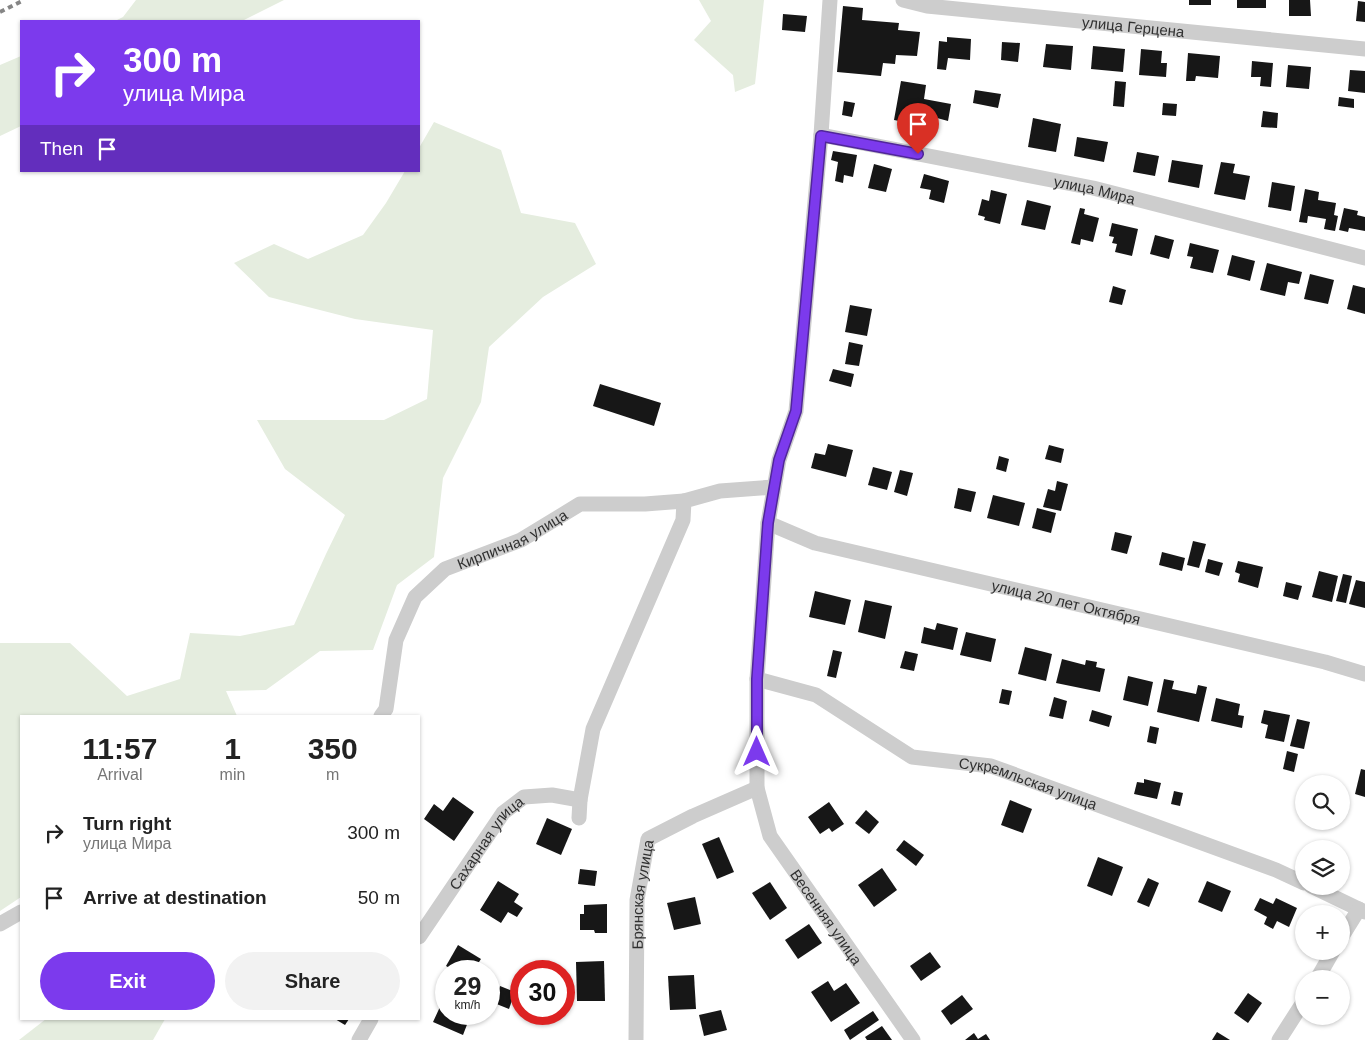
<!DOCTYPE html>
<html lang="en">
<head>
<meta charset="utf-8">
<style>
  :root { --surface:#fff; --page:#f2f2f2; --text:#222; --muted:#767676; --accent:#7c3aed }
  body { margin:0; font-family:Helvetica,sans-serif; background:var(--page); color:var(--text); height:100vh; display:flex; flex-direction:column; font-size:19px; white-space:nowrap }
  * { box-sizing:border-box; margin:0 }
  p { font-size:16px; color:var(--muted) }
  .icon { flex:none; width:28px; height:28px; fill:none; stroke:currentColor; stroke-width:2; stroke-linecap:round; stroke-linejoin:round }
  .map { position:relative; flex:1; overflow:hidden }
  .side { position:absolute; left:20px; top:715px; width:400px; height:305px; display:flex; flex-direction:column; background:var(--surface); border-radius:0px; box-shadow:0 1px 4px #0004 }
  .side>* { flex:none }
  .top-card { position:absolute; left:20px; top:20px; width:400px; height:152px; border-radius:0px; box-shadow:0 1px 4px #0004; background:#7c3aed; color:#fff; overflow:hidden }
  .tools { position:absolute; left:1295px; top:775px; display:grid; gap:10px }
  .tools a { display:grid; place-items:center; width:55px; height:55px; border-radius:50%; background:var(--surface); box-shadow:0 1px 4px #0004; font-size:25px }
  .speed { position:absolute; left:435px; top:960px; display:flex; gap:10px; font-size:25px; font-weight:700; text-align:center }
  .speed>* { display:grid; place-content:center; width:65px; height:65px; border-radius:50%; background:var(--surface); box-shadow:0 1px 4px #0004; line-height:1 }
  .speed small { font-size:12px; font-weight:400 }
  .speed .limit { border:8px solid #d22; background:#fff; color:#111 }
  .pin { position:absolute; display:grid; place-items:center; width:42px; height:42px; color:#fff; margin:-51px -21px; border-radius:50% 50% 50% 0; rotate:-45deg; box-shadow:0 0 5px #0007 }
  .pin .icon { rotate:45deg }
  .me { position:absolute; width:55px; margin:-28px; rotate:0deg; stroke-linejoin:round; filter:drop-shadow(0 0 4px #0008) }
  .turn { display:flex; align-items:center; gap:18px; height:105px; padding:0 20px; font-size:22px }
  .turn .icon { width:65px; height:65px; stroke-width:2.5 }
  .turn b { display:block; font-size:35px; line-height:42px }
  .then { display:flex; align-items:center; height:48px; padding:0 20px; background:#0003; gap:10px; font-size:19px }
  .eta { display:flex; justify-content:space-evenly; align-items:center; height:85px; text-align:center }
  .eta b { font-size:30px; font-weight:700; line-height:35px }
  .action { display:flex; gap:10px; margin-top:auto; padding:10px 20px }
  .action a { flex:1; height:58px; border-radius:30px; background:var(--accent); color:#fff; font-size:20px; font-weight:700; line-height:58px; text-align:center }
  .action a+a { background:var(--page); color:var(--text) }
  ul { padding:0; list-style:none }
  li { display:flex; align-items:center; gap:15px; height:65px; padding:0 20px }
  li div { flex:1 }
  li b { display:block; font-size:19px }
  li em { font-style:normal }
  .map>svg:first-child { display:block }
  .green { fill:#e5eddf }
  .building { fill:#171717 }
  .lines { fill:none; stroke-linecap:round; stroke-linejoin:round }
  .minor { stroke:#cdcdcd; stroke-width:15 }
  .rail { stroke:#858585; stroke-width:4; stroke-dasharray:5 4; stroke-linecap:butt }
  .route-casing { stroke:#51269a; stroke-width:12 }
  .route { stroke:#7c3aed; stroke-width:9 }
  .labels { text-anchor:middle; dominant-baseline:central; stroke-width:5; stroke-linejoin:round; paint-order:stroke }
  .street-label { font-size:15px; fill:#303030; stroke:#fff }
</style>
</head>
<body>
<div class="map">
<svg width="1365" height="1040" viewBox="0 0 1365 1040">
  <rect width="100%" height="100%" fill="#fff"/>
  <g class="green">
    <path d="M136,0h148l-42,21h-127l8,-4z"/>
    <path d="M699,0h65l-9,84 -20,8 -2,-17 -39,-35 17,-19z"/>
    <path d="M21,56v70l-21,10v-71z"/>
    <path d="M434,122l67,28 20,63 54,10 21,41 -53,33 -54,50 -8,55 -38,76 -9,79 -37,28 -24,65 -53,1 -54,39 -40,1 11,25h-216v181l-21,14v-268h70l57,53 53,-17 10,-46 50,3 54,-11 32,-71 19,-39 -60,-46 -28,-49h127l43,-21 6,-69 -78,-11 -86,-22 -35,-34 40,-19 34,15 55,-24 23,-32 19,-32h14v-23z"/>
    <path d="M46,1019h119l-12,21h-134z"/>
  </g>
  <g class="building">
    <rect x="1189" y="0" width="22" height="5"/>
    <rect x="1237" y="0" width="29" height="8"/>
    <path d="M1289,0h21l1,16h-22z"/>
    <path d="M1358,1l7,1v20l-9,-1z"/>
    <path d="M843,6l20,2 -1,12 37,3 -1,7 22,2 -3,24 -21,-1 -1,9 -12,-1 -2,13 -44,-4z"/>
    <path d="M783,14l24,2 -2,16 -23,-2z"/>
    <path d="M947,37l24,2 -1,21 -22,-2 -2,12 -9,-1 2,-28 8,1z"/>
    <path d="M1002,42l18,1 -2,19 -17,-2z"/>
    <path d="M1046,44l27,2 -2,24 -28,-3z"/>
    <path d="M1093,46l32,3 -2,23 -32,-3z"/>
    <path d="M1141,49l21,2 -1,12h6l-1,14 -27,-2z"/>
    <path d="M1188,53l32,3 -2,22 -22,-2 -1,5h-9z"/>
    <path d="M1252,61l21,2 -2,24 -11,-1 1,-9h-10z"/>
    <path d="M1288,65l23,2 -2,22 -23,-2z"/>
    <path d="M1350,70l15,1v22l-17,-2z"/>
    <path d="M901,81l25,4 -2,14 27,5 -3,17 -11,-3 -2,10 -41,-8z"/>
    <path d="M1115,81l11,1 -2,25 -11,-1z"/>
    <path d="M975,90l26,4 -3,14 -25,-5z"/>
    <path d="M1339,97l15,2v9l-16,-2z"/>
    <path d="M844,101l11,2 -3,14 -10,-2z"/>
    <path d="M1163,103l14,1 -1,12 -14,-1z"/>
    <path d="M1263,111l15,2 -1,15 -16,-1z"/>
    <path d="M1033,118l28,6 -5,28 -28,-5z"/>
    <path d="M1077,137l31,5 -4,20 -30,-6z"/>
    <path d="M833,151l24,4 -4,22 -9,-2 -1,8 -8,-2 3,-19 -7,-2z"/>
    <path d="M1137,152l22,4 -4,20 -22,-4z"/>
    <path d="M1172,160l31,5 -4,23 -31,-6z"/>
    <path d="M1221,162l14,2 -2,9 17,3 -5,24 -31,-6z"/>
    <path d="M874,164l18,5 -6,23 -18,-4z"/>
    <path d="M924,174l25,7 -5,22 -15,-4 2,-9 -11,-2z"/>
    <path d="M1272,182l23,4 -4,25 -23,-4z"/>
    <path d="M1305,189l14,3 -1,8 18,3 -2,12 4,1 -3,15 -11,-2 2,-10 -18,-3 -1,7 -8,-1z"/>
    <path d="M991,190l16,4 -7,30 -16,-4 1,-3 -7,-2 4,-16 7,2z"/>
    <path d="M1027,200l24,6 -6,24 -24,-5z"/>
    <path d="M1080,208l5,1 -1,5 15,4 -6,24 -12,-3 -1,6 -9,-2z"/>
    <path d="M1344,208l14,3 -1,4 8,2v14l-16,-3 -1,4 -9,-2z"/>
    <path d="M1112,223l26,6 -6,27 -17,-4 2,-8 -5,-1 2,-6 -5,-1z"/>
    <path d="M1155,235l19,5 -5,19 -19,-5z"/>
    <path d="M1190,243l29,7 -6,23 -23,-5 3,-11 -6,-1z"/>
    <path d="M1232,255l23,6 -5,20 -23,-6z"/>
    <path d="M1267,263l35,9 -3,12 -11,-2 -3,14 -25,-6z"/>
    <path d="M1310,274l24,6 -6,24 -24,-5z"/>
    <path d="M1353,285l12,3v26l-18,-5z"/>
    <path d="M1113,286l13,4 -4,15 -13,-3z"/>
    <path d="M850,305l22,4 -5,27 -22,-4z"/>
    <path d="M849,342l14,3 -4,21 -14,-2z"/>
    <path d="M833,369l21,5 -3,13 -22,-6z"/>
    <path d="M600,384l61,19 -7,23 -61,-20z"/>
    <path d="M828,444l25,6 -7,27 -35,-9 4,-15 10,2z"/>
    <path d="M1049,445l15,4 -3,14 -16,-4z"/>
    <path d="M999,456l10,3 -3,13 -10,-3z"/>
    <path d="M873,467l19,5 -5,18 -19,-5z"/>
    <path d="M900,470l13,3 -6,23 -13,-4z"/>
    <path d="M1057,481l11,3 -7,27 -18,-4 5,-18 7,2z"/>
    <path d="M958,488l18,4 -5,20 -17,-4z"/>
    <path d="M993,495l32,8 -6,23 -32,-8z"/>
    <path d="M1037,508l19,5 -5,20 -19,-5z"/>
    <path d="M1115,532l17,4 -5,18 -16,-4z"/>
    <path d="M1193,541l13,3 -7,24 -12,-3z"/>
    <path d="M1162,552l23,6 -3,13 -23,-6z"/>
    <path d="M1208,559l15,4 -4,13 -14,-4z"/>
    <path d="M1238,561l25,6 -5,21 -20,-6 2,-8 -5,-2z"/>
    <path d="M1319,571l19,5 -6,26 -20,-5z"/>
    <path d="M1343,574l9,2 -6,27 -10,-2z"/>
    <path d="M1356,580l9,2v26l-16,-4z"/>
    <path d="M1286,582l16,4 -4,14 -15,-4z"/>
    <path d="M815,591l36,9 -6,25 -36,-8z"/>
    <path d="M865,600l27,6 -7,33 -27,-7z"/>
    <path d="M937,623l21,5 -5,22 -32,-7 3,-16 11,3z"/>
    <path d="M966,632l30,7 -5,23 -31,-7z"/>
    <path d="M1025,647l27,7 -6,27 -28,-7z"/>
    <path d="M833,650l9,2 -6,26 -9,-2z"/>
    <path d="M905,651l13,3 -4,17 -14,-3z"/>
    <path d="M1062,659l23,6 1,-5 11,2 -1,5 9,2 -5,23 -44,-9z"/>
    <path d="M1128,676l25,6 -5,24 -25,-6z"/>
    <path d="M1164,679l10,2 -2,8 24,5 2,-9 9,2 -8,35 -42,-10z"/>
    <path d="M1002,689l10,2 -3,14 -10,-2z"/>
    <path d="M1054,697l13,4 -4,18 -14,-3z"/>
    <path d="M1216,698l24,6 -2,11 6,1 -2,12 -31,-7z"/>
    <path d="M1092,710l20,6 -3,11 -20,-6z"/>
    <path d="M1264,710l26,5 -6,27 -19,-4 3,-13 -7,-2z"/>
    <path d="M1297,719l13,3 -6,27 -14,-3z"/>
    <path d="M1150,726l9,2 -3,16 -9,-2z"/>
    <path d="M1287,751l11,3 -4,18 -11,-3z"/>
    <path d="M1361,769l4,1v27l-10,-3z"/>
    <path d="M1144,779l17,4 -4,16 -23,-5 3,-12 7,1z"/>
    <path d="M1174,791l9,2 -3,13 -9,-2z"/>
    <path d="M453,797l21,15 -20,29 -30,-22 10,-15 9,7z"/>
    <path d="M1010,800l22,9 -9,24 -22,-8z"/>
    <path d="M829,802l15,22 -12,8 -3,-4 -9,6 -12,-17z"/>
    <path d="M866,810l13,12 -10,12 -14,-11z"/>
    <path d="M547,818l25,11 -11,26 -25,-11z"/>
    <path d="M719,837l15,35 -17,7 -15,-35z"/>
    <path d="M904,840l20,15 -8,11 -20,-16z"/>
    <path d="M1098,857l25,10 -11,29 -25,-10z"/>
    <path d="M882,868l15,22 -23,17 -16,-22z"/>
    <path d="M580,869l17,2 -2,15 -17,-2z"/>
    <path d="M1148,878l11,5 -10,24 -12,-5z"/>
    <path d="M498,881l21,13 -5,8 9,6 -6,9 -9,-5 -7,11 -21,-13z"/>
    <path d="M1207,881l24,10 -9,21 -24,-10z"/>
    <path d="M770,882l17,26 -17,12 -18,-27z"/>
    <path d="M695,897l6,27 -27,6 -7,-27z"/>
    <path d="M1260,898l13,6 3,-6 21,10 -8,19 -12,-6 -4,8 -9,-5 3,-7 -13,-7z"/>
    <path d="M607,904v29h-12l-1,-3h-14v-16h4v-9z"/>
    <path d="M809,924l13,19 -24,16 -13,-19z"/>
    <path d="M458,945l23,14 -8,12h-18l-9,-5z"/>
    <path d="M930,952l11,15 -20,14 -11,-15z"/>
    <path d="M604,961l1,40h-28l-1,-39z"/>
    <path d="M694,975l2,34 -26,1 -2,-34z"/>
    <path d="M828,981l6,10 12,-8 14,20 -29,19 -20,-30z"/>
    <path d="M500,986l15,6 -6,17 -15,-6z"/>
    <path d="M1248,993l14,10 -14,20 -14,-10z"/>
    <path d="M962,995l11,14 -22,16 -10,-14z"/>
    <path d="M445,996l1,1v17h21l-3,6 4,2 -5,13 -30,-13z"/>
    <path d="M721,1010l6,20 -23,6 -5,-21z"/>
    <path d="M873,1011l6,9 -29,20 -6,-10z"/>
    <path d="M335,1019h14l-4,6z"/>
    <path d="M882,1026l10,14h-25l-2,-3z"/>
    <path d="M1217,1032l13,8h-18z"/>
    <path d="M974,1033l4,6 8,-5 4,6h-25z"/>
  </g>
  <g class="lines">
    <g class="minor">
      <path id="s1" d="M830,0l-9,135 -25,276 -17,49 -11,63 -11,156v109l13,48 143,204"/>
      <path id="s2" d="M903,0l24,6 438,43"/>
      <path id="s3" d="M821,135l272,53 272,70"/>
      <path id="s4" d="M768,523l47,20 510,119 40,12"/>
      <path id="s5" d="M757,679l59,16 96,62 79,9 285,104 28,13"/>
      <path id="s6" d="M381,716l5,-7 10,-69 19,-43 30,-28 76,-29 59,-36h65l39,-3"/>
      <path d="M579,818l1,-18 13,-71 90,-209 1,-19 36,-10 54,-4"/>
      <path d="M1311,886l54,26"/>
      <path d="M0,924l21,-12"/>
      <path id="s7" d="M419,937l84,-124 21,-16 28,-2 28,5"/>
      <path d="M1341,938l18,-29"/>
      <path d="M1317,979l16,-28"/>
      <path d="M359,1040l12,-21"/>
      <path id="s8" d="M636,1040l1,-140 11,-61 45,-23 64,-28"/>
      <path d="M1279,1040l25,-39"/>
    </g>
    <path class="rail" d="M0,12l24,-12"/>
  </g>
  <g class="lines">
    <defs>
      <path id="route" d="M757,752v-73l11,-156 11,-63 17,-49 25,-275 97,18"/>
    </defs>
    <use href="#route" class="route-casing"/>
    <use href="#route" class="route"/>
  </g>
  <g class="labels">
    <g class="street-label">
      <text stroke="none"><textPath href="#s2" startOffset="232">улица Герцена</textPath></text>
      <text stroke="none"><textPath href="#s3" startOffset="279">улица Мира</textPath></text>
      <text stroke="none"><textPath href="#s6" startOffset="240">Кирпичная улица</textPath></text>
      <text stroke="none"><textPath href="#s4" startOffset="309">улица 20 лет Октября</textPath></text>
      <text stroke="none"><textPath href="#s5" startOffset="295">Сукремльская улица</textPath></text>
      <text stroke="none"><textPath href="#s7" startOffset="116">Сахарная улица</textPath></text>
      <text stroke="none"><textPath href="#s8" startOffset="146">Брянская улица</textPath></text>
      <text stroke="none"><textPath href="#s1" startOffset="942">Весенняя улица</textPath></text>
    </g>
  </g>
</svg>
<div class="tools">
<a><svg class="icon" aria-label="search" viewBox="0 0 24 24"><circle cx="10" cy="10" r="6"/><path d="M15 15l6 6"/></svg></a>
<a><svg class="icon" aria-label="layers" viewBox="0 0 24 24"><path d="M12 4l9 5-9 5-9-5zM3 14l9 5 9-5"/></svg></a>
<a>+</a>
<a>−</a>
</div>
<div class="speed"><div>29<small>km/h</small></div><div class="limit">30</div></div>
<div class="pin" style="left:918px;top:154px;background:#d93025"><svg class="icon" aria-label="arrive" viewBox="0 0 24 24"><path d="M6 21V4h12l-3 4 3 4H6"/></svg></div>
<svg class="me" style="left:757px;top:752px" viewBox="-20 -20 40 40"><path d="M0-17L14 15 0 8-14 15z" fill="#7c3aed" stroke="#fff" stroke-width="4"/></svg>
<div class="top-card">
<div class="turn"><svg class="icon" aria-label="right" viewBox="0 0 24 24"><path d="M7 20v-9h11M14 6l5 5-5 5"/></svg><div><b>300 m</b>улица Мира</div></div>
<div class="then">Then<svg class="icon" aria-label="arrive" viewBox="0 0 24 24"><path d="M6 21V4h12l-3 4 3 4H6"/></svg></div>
</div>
<section class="side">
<div class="eta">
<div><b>11:57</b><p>Arrival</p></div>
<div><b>1</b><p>min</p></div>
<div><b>350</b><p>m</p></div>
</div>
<ul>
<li><svg class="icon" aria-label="right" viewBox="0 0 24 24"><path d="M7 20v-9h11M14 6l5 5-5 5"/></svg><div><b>Turn right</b><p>улица Мира</p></div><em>300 m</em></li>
<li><svg class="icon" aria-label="arrive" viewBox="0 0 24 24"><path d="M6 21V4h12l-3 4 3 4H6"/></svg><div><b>Arrive at destination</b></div><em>50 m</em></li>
</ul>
<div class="action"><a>Exit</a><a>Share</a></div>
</section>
</div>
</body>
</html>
